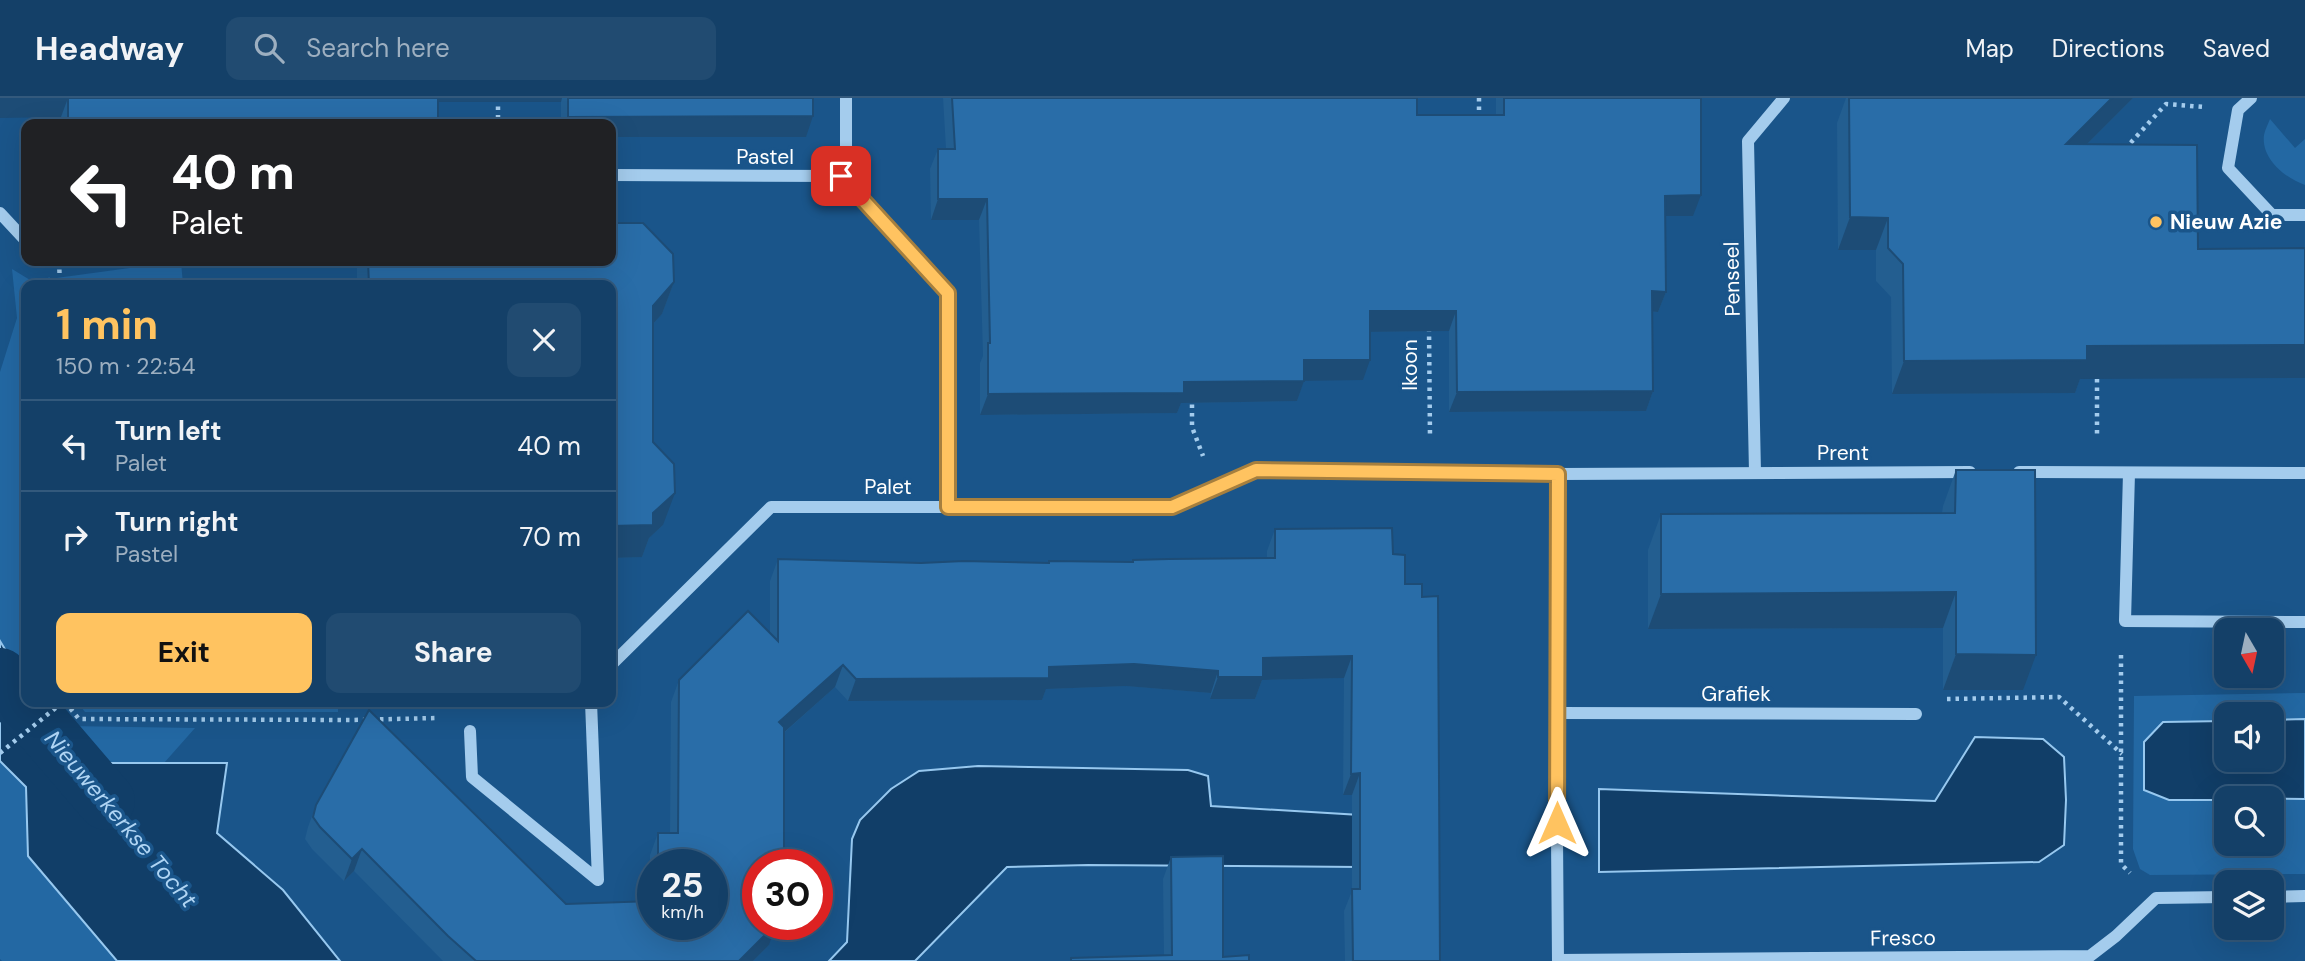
<!DOCTYPE html>
<html lang="en">
<head>
<meta charset="utf-8">
<style>
  :root { --surface:#144068; --page:#214b71; --text:#f1f3f6; --muted:#9dafc0; --line:#33597c; --accent:#ffc360 }
  body { margin:0; font-family:"DM Sans",sans-serif; background:var(--page); color:var(--text); height:100vh; display:flex; flex-direction:column; font-size:26px; white-space:nowrap }
  * { box-sizing:border-box; margin:0 }
  p { font-size:23px; color:var(--muted) }
  .icon { flex:none; width:38px; height:38px; fill:none; stroke:currentColor; stroke-width:2; stroke-linecap:round; stroke-linejoin:round }
  .map { position:relative; flex:1; overflow:hidden }
  .panel { position:absolute; left:21px; top:182px; width:595px; height:427px; display:flex; flex-direction:column; background:var(--surface); border-radius:14px; box-shadow:0 7px 28px #0002,0 0 0 2px var(--line) }
  .panel>* { flex:none }
  .top-card { position:absolute; left:21px; top:21px; width:595px; height:147px; border-radius:14px; box-shadow:0 7px 28px #0002,0 0 0 2px var(--line); background:#202124; color:#fff; overflow:hidden }
  .needle { width:46px; rotate:171deg }
  .buttons { position:absolute; left:2214px; top:520px; display:grid; gap:14px }
  .buttons a { display:grid; place-items:center; width:70px; height:70px; border-radius:14px; background:var(--surface); box-shadow:0 7px 28px #0002,0 0 0 2px var(--line); font-size:35px }
  .speed { position:absolute; left:637px; top:751px; display:flex; gap:14px; font-size:35px; font-weight:700; text-align:center }
  .speed>* { display:grid; place-content:center; width:91px; height:91px; border-radius:50%; background:var(--surface); box-shadow:0 7px 28px #0002,0 0 0 2px var(--line); line-height:1 }
  .speed small { font-size:18px; font-weight:400 }
  .speed .limit { border:10px solid #d22; background:#fff; color:#111 }
  .pin { position:absolute; display:grid; place-items:center; width:60px; height:60px; color:#fff; margin:-30px; border-radius:14px; box-shadow:0 4px 10px #0006 }
  .me { position:absolute; width:77px; margin:-38px; rotate:0deg; stroke-linejoin:round; filter:drop-shadow(0 0 5px #0008) }
  .turn { display:flex; align-items:center; gap:24px; height:147px; padding:0 35px; font-size:32px }
  .turn .icon { width:91px; height:91px; stroke-width:2.5 }
  .turn b { display:block; font-size:49px; line-height:60px }
  .round { display:grid; place-items:center; flex:none; width:74px; height:74px; border-radius:14px; background:var(--page) }
  .head { display:flex; align-items:center; justify-content:space-between; height:119px; padding:0 35px }
  h1 { font-size:42px; font-weight:700; line-height:52px; color:var(--accent) }
  .cta { display:flex; gap:14px; margin-top:auto; padding:14px 35px }
  .cta a { flex:1; height:80px; border-radius:14px; background:var(--accent); color:#111; font-size:28px; font-weight:700; line-height:80px; text-align:center }
  .cta a+a { background:var(--page); color:var(--text) }
  ul { padding:0; list-style:none }
  li { display:flex; align-items:center; gap:21px; height:91px; padding:0 35px; border-top:2px solid var(--line) }
  li div { flex:1 }
  li b { display:block; font-size:26px }
  li em { font-style:normal }
  header { display:flex; align-items:center; gap:42px; box-sizing:border-box; height:98px; padding:0 35px; background:var(--surface); border-bottom:2px solid var(--line) }
  header strong { font-size:33px }
  nav { display:flex; gap:38px; margin-inline-start:auto; font-size:24px }
  .search { width:490px; height:63px; background:var(--page); display:flex; align-items:center; gap:18px; box-sizing:border-box; padding:0 24px; border-radius:14px; color:var(--muted); font-size:26px }
  .map>svg:first-child { display:block }
  .green { fill:#2368a3 }
  .water { fill:#113e68; stroke:#97c8ef; stroke-width:2 }
  .lines { fill:none; stroke-linecap:round; stroke-linejoin:round }
  .canal { stroke:#113e68; stroke-width:58 }
  .path { stroke:#a4cced; stroke-width:4.5; stroke-dasharray:3.5 5; stroke-linecap:butt }
  .minor { stroke:#a4cced; stroke-width:12 }
  .wall { fill:#235e90; fill-rule:evenodd }
  .shaded-wall { fill:#1d4c76 }
  .building { fill:#296da8; stroke:#1d4c76; stroke-width:2 }
  .route-casing { stroke:#a67f3e; stroke-width:18 }
  .route { stroke:#ffc360; stroke-width:12 }
  .poi-dot { fill:#ffc360; stroke:#1a558a; stroke-width:2.5 }
  .labels { text-anchor:middle; dominant-baseline:central; stroke-width:7; stroke-linejoin:round; paint-order:stroke }
  .street-label { font-size:21px; fill:#fff; stroke:#1a558a }
  .poi-label { font-size:21px; font-weight:bold; fill:#fff; stroke:#1a558a; text-anchor:start }
  .water-label { font-size:23px; font-style:italic; fill:#b0d5f4; stroke:#1a558a }
</style>
</head>
<body>
<header>
<strong>Headway</strong>
<div class="search"><svg class="icon" aria-label="search" viewBox="0 0 24 24"><circle cx="10" cy="10" r="6"/><path d="M15 15l6 6"/></svg>Search here</div>
<nav><a>Map</a><a>Directions</a><a>Saved</a></nav>
</header>
<div class="map">
<svg width="2305" height="863" viewBox="0 0 2305 863">
  <rect width="100%" height="100%" fill="#1a558a"/>
  <g class="green">
    <path d="M2270,21l25,29 10,-9v46c-20,-7 -44,-26 -41,-50 1,-5 4,-11 6,-16z"/>
    <path d="M181,163l2,24h-157v417h27l-20,14 -18,-21 -7,-41 -8,-13v-269l17,-54 -5,-49 23,14 15,-6 -1,2z"/>
    <path d="M2305,595v26l-33,1v-6h-46v7l-63,1 -19,21 1,47 24,10h57v44h46v-45h33v75l-155,1 -10,-6 -7,-20 1,-153z"/>
    <path d="M77,604h261v10h-253z"/>
    <path d="M52,622l16,6 127,2 -31,35h-62l-20,-14 -28,-8 -11,-13z"/>
    <path d="M0,664l26,25 2,69 89,105h-115l-2,-2z"/>
  </g>
  <g class="water">
    <path d="M0,543l8,13 7,41 39,46 28,8 21,14h124l-10,70 66,57 57,71h-223l-89,-105 -2,-69 -26,-26z"/>
    <path d="M2305,621v80l-79,-1v2h-57l-25,-10v-48l19,-20 63,-1v39h46v-40z"/>
    <path d="M1975,639l68,2 21,18 2,43 -2,45 -25,17 -440,10v-83l336,12z"/>
    <path d="M978,668l210,4 20,6 3,30 149,9 1,52 -273,-2 -81,2 -92,94h-86l18,-19 5,-103 8,-19 31,-31 28,-18z"/>
  </g>
  <g class="lines">
    <path class="canal" d="M0,579l106,124"/>
    <g class="path">
      <path d="M498,0v26"/>
      <path d="M1479,0v20"/>
      <path d="M2125,51l41,-45 38,3"/>
      <path d="M59,163l1,24"/>
      <path d="M1429,230l1,110"/>
      <path d="M2097,281v57"/>
      <path d="M1192,298v31l11,29"/>
      <path d="M2121,557v209l9,9"/>
      <path d="M1947,601l112,-2 63,57"/>
      <path d="M65,604l14,17 271,1 88,-2"/>
      <path d="M0,655l63,-51"/>
    </g>
    <g class="minor">
      <path d="M2251,0l-13,12 -10,58 44,47h33"/>
      <path d="M611,77l230,1 107,117 1,214"/>
      <path d="M841,78l5,-20v-58"/>
      <path d="M0,115l26,28"/>
      <path d="M1755,374l-7,-331 36,-43"/>
      <path d="M2019,374l286,1"/>
      <path d="M2129,375l-4,148 180,1"/>
      <path d="M1558,376l-2,239 2,248"/>
      <path d="M611,567l160,-158h401l84,-37 302,4 412,-2"/>
      <path d="M1556,615l360,1"/>
      <path d="M470,633l2,46 126,103 -7,-178"/>
      <path d="M2272,799l33,-1"/>
      <path d="M1558,862l532,-4 26,-20 40,-38 70,-1"/>
    </g>
  </g>
  <g class="wall">
    <path d="M0,0h813l-7,39h-195v-13h-50v-22h-123v22h-377v-7z"/>
    <path d="M943,0h474v17h79v-17h205l-8,118h-28l1,76 -8,20h-6l1,79 -7,20 -197,1v-81l-79,1 -7,48h-59l-7,21 -116,2 -4,10 -197,2v-52l3,-7 -4,-136h-48l-1,-51 8,-20h8z"/>
    <path d="M1846,0h287l-46,46 -7,235 -5,14 -183,1 -1,-97 -15,-16v-31h-38l-1,-127z"/>
    <path d="M357,163h254l63,21 -12,32 -9,10v118l10,83 -14,13 -7,19 -31,1v-273h-254z"/>
    <path d="M1956,372l67,220h-80v-62l-295,1v-79l13,-36 281,-1 1,-7z"/>
    <path d="M1275,431l118,25 12,30 35,377h-95l-1,-50 8,-20v-96h-9l1,-117 -82,2 -7,19h-45l1,-6 -85,-7 -80,3 -4,11 -194,1 -13,-14 -51,46v122l-4,9h-22l11,81 -16,16h-310l-89,-90 -10,10 -32,-32 -7,-10 3,-12 8,-22 250,99 84,-2v-47l8,-22h12l1,-131 8,-22 91,-47v-52l8,-22 143,4h127l1,-2 83,1 1,-2 134,-2v-7zM653,766h59l-59,60z"/>
    <path d="M1171,759l52,100 26,4h-179l1,-3 93,-2 -1,-77z"/>
  </g>
  <g class="shaded-wall">
    <path d="M0,0h68l-7,19 -61,1z"/>
    <path d="M432,0h130l-1,4h-130z"/>
    <path d="M2112,0h21l-79,79 12,-33z"/>
    <path d="M813,18l-7,21h-195v-13h-45l2,-7z"/>
    <path d="M1701,97l-8,21h-35l7,-20z"/>
    <path d="M938,101h49l-8,21h-48z"/>
    <path d="M1850,119l38,1 -12,32h-38z"/>
    <path d="M674,184l-12,32 -21,23 12,-31z"/>
    <path d="M1652,193l14,1 -8,20 -13,-1z"/>
    <path d="M1370,213h86l-7,20 -87,1z"/>
    <path d="M2305,247v33l-225,1 -5,14 -183,1 12,-33 183,-15z"/>
    <path d="M1304,262h66l-7,20 -67,1z"/>
    <path d="M1304,283l-7,20 -116,2 -4,10 -197,2 8,-21 196,-12z"/>
    <path d="M1653,293l-7,20 -197,1 8,-20z"/>
    <path d="M675,395l-12,32 -14,13 -7,19 -31,1v-32l42,-13z"/>
    <path d="M1956,494l-13,36 -295,1 13,-35z"/>
    <path d="M1956,556l80,1 -13,35h-80z"/>
    <path d="M1352,558l-8,22 -82,2 -7,19h-45l8,-22 45,-19z"/>
    <path d="M1134,566l84,7 -7,22 -85,-7 -80,3 -4,11 -194,1 8,-22 193,-12z"/>
    <path d="M843,567l-8,22 -64,57 8,-22z"/>
    <path d="M1360,675l-8,22h-9l8,-21z"/>
    <path d="M362,751l-8,22 -10,10 8,-22z"/>
    <path d="M777,757h7l-4,9h-7z"/>
    <path d="M776,826l-7,21 -16,16h-14z"/>
  </g>
  <g class="building">
    <rect x="68" y="0" width="370" height="26"/>
    <path d="M568,0h245v18l-245,1z"/>
    <path d="M952,0h465v17h87v-17h197v97l-36,1 1,96 -14,-1 1,100 -196,1 -1,-81h-86v49h-66v21l-120,1v11l-196,1v-51h2l-3,-144h-49v-50h17z"/>
    <path d="M1849,0h263l-46,46 131,1 1,104 107,-1v97l-218,1v14l-183,1 -1,-97 -15,-16v-30l-38,-1z"/>
    <path d="M611,125h32l30,31 1,28 -21,24v136l21,22 1,29 -22,20v12l-42,1v-241h-242l-1,-24h243z"/>
    <path d="M1956,372h79l1,185 -80,-1v-62l-295,2v-80l294,-1z"/>
    <path d="M1392,430l1,26 12,1v29h17v13l16,-1 2,365h-87l-1,-72h8v-116l-9,1 1,-118 -89,2v19h-45v-6l-84,-7 -85,3v11l-193,1 -13,-14 -64,57 5,5v128h-7v9h-19v60h18l-37,37h-263l-28,-25 -86,-87 -10,10 -32,-32 -7,-10 3,-12 53,-95 197,194 87,-3v23h59v-60h-54v-31h20l1,-153 69,-69 30,30v-82l143,4 43,-2 85,2v-2l84,1v-2l36,-1 106,-1v-29z"/>
    <path d="M1223,758v101l26,-2v6h-178v-3l101,-3 -1,-98z"/>
  </g>
  <g class="lines">
    <defs>
      <path id="route" d="M841,78l107,117v214h224l84,-37 302,4 -1,349"/>
    </defs>
    <use href="#route" class="route-casing"/>
    <use href="#route" class="route"/>
  </g>
  <circle class="poi-dot" cx="2156" cy="124" r="7"/>
  <g class="labels">
    <g class="street-label">
      <text x="765" y="59">Pastel</text>
      <text transform="translate(1732 181) rotate(-91)">Penseel</text>
      <text transform="translate(1410 267) rotate(-90)">Ikoon</text>
      <text x="1843" y="355">Prent</text>
      <text x="888" y="389">Palet</text>
      <text x="1736" y="596">Grafiek</text>
      <text transform="translate(1903 840) rotate(-1)">Fresco</text>
    </g>
    <g class="poi-label">
      <text x="2170" y="124">Nieuw Azie</text>
    </g>
    <g class="water-label">
      <text transform="translate(121 721) rotate(50)">Nieuwerkerkse Tocht</text>
    </g>
  </g>
</svg>
<div class="buttons">
<a><svg class="needle" viewBox="-14 -14 28 28"><path d="M0-13l5 13h-10z" fill="#e53935"/><path d="M0 13l5-13h-10z" fill="#9dafc0"/></svg></a>
<a><svg class="icon" aria-label="sound" viewBox="0 0 24 24"><path d="M4 9h4l5-4v14l-5-4H4zM17 9q2 3 0 6"/></svg></a>
<a><svg class="icon" aria-label="search" viewBox="0 0 24 24"><circle cx="10" cy="10" r="6"/><path d="M15 15l6 6"/></svg></a>
<a><svg class="icon" aria-label="layers" viewBox="0 0 24 24"><path d="M12 4l9 5-9 5-9-5zM3 14l9 5 9-5"/></svg></a>
</div>
<div class="speed"><div>25<small>km/h</small></div><div class="limit">30</div></div>
<div class="pin" style="left:841px;top:78px;background:#d93025"><svg class="icon" aria-label="arrive" viewBox="0 0 24 24"><path d="M6 21V4h12l-3 4 3 4H6"/></svg></div>
<svg class="me" style="left:1557px;top:725px" viewBox="-20 -20 40 40"><path d="M0-17L14 15 0 8-14 15z" fill="#ffc360" stroke="#fff" stroke-width="4"/></svg>
<div class="top-card">
<div class="turn"><svg class="icon" aria-label="left" viewBox="0 0 24 24"><path d="M17 20v-9H6M10 6l-5 5 5 5"/></svg><div><b>40 m</b>Palet</div></div>
</div>
<section class="panel">
<div class="head"><div><h1>1 min</h1><p>150 m · 22:54</p></div><a class="round"><svg class="icon" aria-label="close" viewBox="0 0 24 24"><path d="M6 6l12 12M18 6L6 18"/></svg></a></div>
<ul>
<li><svg class="icon" aria-label="left" viewBox="0 0 24 24"><path d="M17 20v-9H6M10 6l-5 5 5 5"/></svg><div><b>Turn left</b><p>Palet</p></div><em>40 m</em></li>
<li><svg class="icon" aria-label="right" viewBox="0 0 24 24"><path d="M7 20v-9h11M14 6l5 5-5 5"/></svg><div><b>Turn right</b><p>Pastel</p></div><em>70 m</em></li>
</ul>
<div class="cta"><a>Exit</a><a>Share</a></div>
</section>
</div>
</body>
</html>
